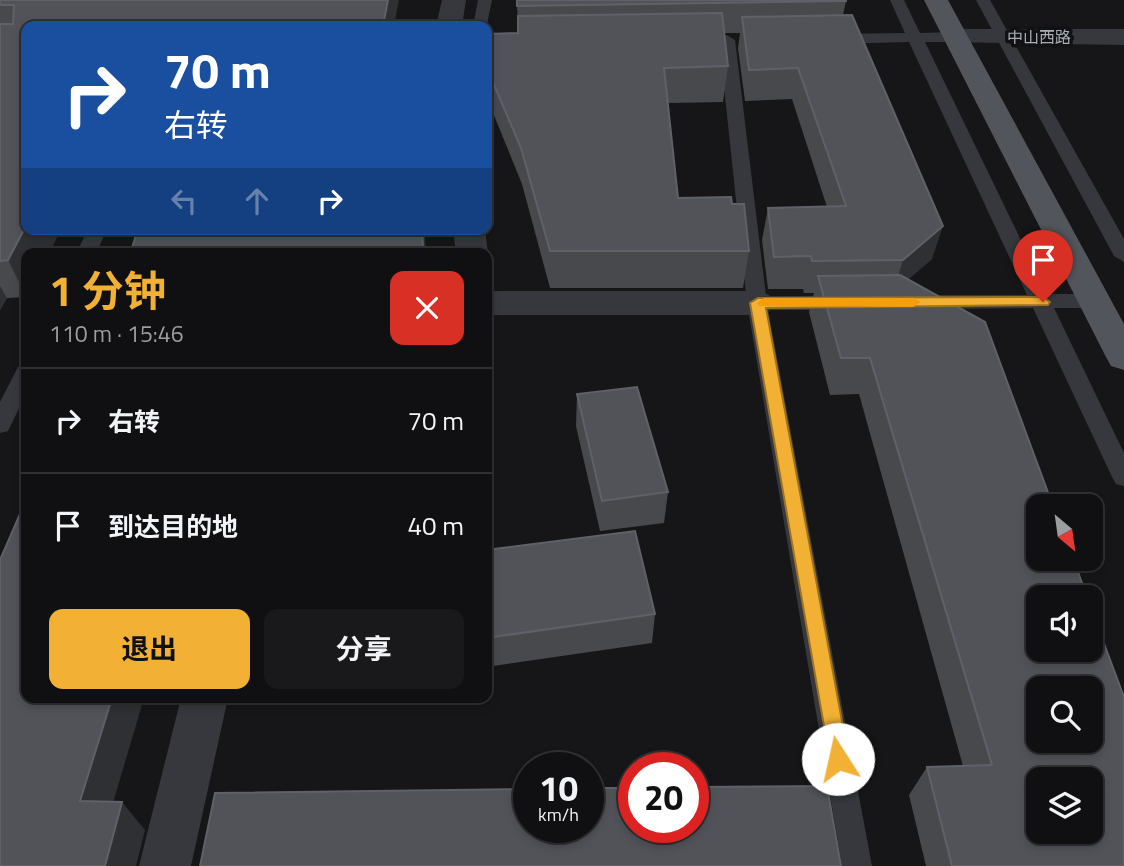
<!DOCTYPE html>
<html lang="zh">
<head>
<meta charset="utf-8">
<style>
  :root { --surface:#101012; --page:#19191b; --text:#f1f3f6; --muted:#9c9d9f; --line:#303032; --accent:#f2b134 }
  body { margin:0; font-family:"Titillium Web","Noto Sans SC",sans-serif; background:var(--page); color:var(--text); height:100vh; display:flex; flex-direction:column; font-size:26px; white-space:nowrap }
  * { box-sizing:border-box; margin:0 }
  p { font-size:23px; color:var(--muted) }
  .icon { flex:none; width:38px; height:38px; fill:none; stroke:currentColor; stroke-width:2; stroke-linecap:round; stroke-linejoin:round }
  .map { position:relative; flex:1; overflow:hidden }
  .panel { position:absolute; left:21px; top:248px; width:471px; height:455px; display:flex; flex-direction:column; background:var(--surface); border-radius:14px; box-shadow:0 4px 10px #0003,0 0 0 2px var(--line) }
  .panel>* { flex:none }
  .hud { position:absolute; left:21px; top:21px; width:471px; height:214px; border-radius:14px; box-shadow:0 4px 10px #0003,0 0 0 2px var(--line); background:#1a4fa0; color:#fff; overflow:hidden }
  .needle { width:46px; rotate:151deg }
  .fabs { position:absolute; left:1026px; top:494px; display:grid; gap:14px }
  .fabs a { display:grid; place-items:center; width:77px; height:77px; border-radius:14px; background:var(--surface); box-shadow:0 4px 10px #0003,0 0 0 2px var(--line); font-size:35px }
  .speed { position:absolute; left:513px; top:752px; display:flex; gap:14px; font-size:35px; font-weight:700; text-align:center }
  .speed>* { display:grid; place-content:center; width:91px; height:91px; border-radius:50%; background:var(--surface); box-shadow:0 4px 10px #0003,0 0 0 2px var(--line); line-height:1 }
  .speed small { font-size:18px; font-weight:400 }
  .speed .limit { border:10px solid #d22; background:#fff; color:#111 }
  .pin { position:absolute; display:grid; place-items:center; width:60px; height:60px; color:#fff; margin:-72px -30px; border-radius:50% 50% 50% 0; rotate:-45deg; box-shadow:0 0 7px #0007 }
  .pin .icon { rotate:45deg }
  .me { position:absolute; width:77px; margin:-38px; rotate:350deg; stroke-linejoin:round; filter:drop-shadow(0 0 5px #0008) }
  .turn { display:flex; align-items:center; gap:24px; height:147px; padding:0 28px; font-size:32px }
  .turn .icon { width:91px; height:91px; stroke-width:2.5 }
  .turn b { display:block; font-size:49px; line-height:60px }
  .lanes { display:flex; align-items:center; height:66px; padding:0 28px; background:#0003; justify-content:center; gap:35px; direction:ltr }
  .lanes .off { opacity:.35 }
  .round { display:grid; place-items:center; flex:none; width:74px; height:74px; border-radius:14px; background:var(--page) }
  .overview { display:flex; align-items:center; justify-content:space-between; height:119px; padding:0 28px }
  h1 { font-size:42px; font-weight:700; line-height:52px; color:var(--accent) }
  .cta { display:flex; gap:14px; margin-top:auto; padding:14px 28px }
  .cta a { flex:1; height:80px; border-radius:14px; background:var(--accent); color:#111; font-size:28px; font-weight:700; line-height:80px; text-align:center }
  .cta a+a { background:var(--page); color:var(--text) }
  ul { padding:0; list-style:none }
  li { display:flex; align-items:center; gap:21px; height:105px; padding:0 28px; border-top:2px solid var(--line) }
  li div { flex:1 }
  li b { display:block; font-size:26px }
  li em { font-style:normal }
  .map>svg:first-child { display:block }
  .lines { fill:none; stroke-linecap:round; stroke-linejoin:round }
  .lane { fill:#37383d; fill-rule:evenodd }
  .street { fill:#37383d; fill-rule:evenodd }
  .primary { fill:#53555c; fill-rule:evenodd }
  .wall { fill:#47494d }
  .shaded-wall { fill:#2f3033 }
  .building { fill:#525359; stroke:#5f6168; stroke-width:2; fill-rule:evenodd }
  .route { fill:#f2b134; stroke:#9d7322; stroke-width:2 }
  .slow { fill:#f59e0b }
  .labels { text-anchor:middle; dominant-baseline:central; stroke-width:7; stroke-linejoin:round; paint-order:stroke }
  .far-street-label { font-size:16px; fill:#a8adb8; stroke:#111113 }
</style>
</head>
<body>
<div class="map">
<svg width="1124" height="866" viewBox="0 0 1124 866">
  <rect width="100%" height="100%" fill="#161618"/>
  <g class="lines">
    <g class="lane">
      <path d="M478,0h14l-6,29v-3h-13z"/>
      <path d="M890,0h14l16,33 34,-1 8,5 -8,5h-29l122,252h50l10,7 -10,7h-43l70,145v33l-8,-2 -4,-7 -79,-169 -115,1 -10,-7 10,-7h109l-118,-253 -78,2 -8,-5 8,-5 74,-1z"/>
      <path d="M976,0h14l134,239v23l-10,-6z"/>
      <path d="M727,35l8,5 31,256h76l10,7 -10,7h-74l104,556h-30l-95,-563 -28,-263z"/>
      <path d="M88,229h19l-11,25h-20z"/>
      <path d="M26,364v30l-18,37 -8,2v-31l18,-35z"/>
    </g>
    <g class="street">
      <path d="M442,0h24l-4,26h-26z"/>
      <path d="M954,29h170v16l-179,-3 -4,-5 4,-5z"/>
      <path d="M453,229h32l3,25 -2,3v-3h-30z"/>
      <path d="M486,291h271l12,4 5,8 -5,8 -12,4h-271z"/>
      <path d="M181,698h47l-37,168h-52z"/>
    </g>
    <path class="primary" d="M924,0h24l176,324v46l-13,-4 -5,-9z"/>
  </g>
  <g class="wall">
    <path d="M0,0l394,26h-368v271l-19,1 -7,12z"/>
    <path d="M517,0l329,1 -3,14 89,244 -24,20 216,587h-198l-17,-71 18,-28 36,-1 -104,-372 -29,1 -21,-83 5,-19h-10l-1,-4h-35l-6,-49 6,-32 59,-1 -35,-108 -47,2 -7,-53 2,-15h-16l4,33 -5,36 -55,1 10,95 54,6 17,47 -6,37h-193l-28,-104 -31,-76 -5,1v-75l32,-1z"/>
    <path d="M424,229l2,25h-296z"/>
    <path d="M577,394l91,98 -4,31 -64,8 -24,-105z"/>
    <path d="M486,550l169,64 -3,29 -166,24z"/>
  </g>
  <g class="shaded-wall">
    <path d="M388,0h11l-5,26h-11z"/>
    <path d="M26,226v3h35l-12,25h-23v42l-18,-36z"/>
    <path d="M943,226l-11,33 -39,34 10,-33z"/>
    <path d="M422,229h2l2,25h-2z"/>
    <path d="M0,286l7,12 -7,12z"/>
    <path d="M112,698h32l-39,132 -25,-29z"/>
    <path d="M122,802l23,28 -9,36h-31z"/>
  </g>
  <g class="building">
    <path d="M0,0h388l-5,26h-357v200l-18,34 -8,1v-237h13l1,-19h-14z"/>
    <path d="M517,0h329v1l-329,5z"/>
    <path d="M722,13l6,53 -64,2 14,130 53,-1 1,7h12l5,47h-199l-29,-103 -32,-75h-3v-39l32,-1v-17z"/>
    <path d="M852,15l91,211 -40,34 -91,1 -1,-5 -37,1 -6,-49 78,-2 -48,-138 -49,2 -7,-53z"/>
    <path d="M138,229h284l1,18 -132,6v-6l-161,7z"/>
    <path d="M900,275l85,47 68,184h-15v52h35l14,39h-49v52h52v-43l34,91v169h-172l-25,-99 65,-2 -122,-407h-29l-23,-82zM1038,688h52v52h-52zM1038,779h52v52h-52z"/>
    <path d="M637,387l31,105 -66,9 -25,-107z"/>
    <path d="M26,500v198h86l-32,103 42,1 -17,64h-105v-306z"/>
    <path d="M635,531l20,83 -169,24v-88z"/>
    <path d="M827,786l14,80h-641l15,-73 313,-4v39h60v-40h46v40h59v-41z"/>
  </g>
  <path class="route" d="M1043,297l7,5 -2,3 -282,3 83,451 -3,7 -8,3 -7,-3 -81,-463 8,-5z"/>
  <path class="slow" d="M764,298h149l8,4 -8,5 -154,-1 -2,-3z"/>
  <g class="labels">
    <g class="far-street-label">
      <text x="1039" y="37">中山西路</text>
    </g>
  </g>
</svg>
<div class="fabs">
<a><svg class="needle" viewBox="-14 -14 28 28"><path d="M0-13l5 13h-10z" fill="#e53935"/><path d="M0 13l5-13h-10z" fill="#9c9d9f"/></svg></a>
<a><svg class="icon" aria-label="sound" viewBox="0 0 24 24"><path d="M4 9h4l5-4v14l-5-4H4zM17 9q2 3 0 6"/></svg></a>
<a><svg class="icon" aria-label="search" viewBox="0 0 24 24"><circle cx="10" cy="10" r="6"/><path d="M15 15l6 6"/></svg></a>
<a><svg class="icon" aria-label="layers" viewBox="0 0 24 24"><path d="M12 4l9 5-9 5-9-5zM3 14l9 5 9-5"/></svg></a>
</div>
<div class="speed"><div>10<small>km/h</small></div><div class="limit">20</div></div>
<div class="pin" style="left:1043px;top:302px;background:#d93025"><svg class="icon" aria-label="arrive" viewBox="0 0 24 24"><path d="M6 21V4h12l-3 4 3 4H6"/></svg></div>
<svg class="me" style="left:838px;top:759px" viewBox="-20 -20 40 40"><circle r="19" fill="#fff"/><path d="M0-13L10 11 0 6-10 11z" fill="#f2b134"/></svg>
<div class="hud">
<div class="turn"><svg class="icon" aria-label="right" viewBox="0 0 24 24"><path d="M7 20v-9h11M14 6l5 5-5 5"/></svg><div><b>70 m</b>右转</div></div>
<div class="lanes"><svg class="icon off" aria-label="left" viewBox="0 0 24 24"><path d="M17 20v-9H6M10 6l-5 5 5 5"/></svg><svg class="icon off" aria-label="ahead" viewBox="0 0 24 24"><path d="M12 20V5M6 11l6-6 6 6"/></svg><svg class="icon" aria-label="right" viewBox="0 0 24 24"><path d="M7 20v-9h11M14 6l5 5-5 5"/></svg></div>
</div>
<section class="panel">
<div class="overview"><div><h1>1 分钟</h1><p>110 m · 15:46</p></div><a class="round" style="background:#d93025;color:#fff"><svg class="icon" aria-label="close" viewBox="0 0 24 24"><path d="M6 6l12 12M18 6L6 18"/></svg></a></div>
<ul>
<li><svg class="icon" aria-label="right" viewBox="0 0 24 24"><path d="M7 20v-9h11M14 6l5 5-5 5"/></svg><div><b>右转</b></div><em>70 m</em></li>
<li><svg class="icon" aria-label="arrive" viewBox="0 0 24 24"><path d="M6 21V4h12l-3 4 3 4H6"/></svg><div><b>到达目的地</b></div><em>40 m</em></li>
</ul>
<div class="cta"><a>退出</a><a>分享</a></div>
</section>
</div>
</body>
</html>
